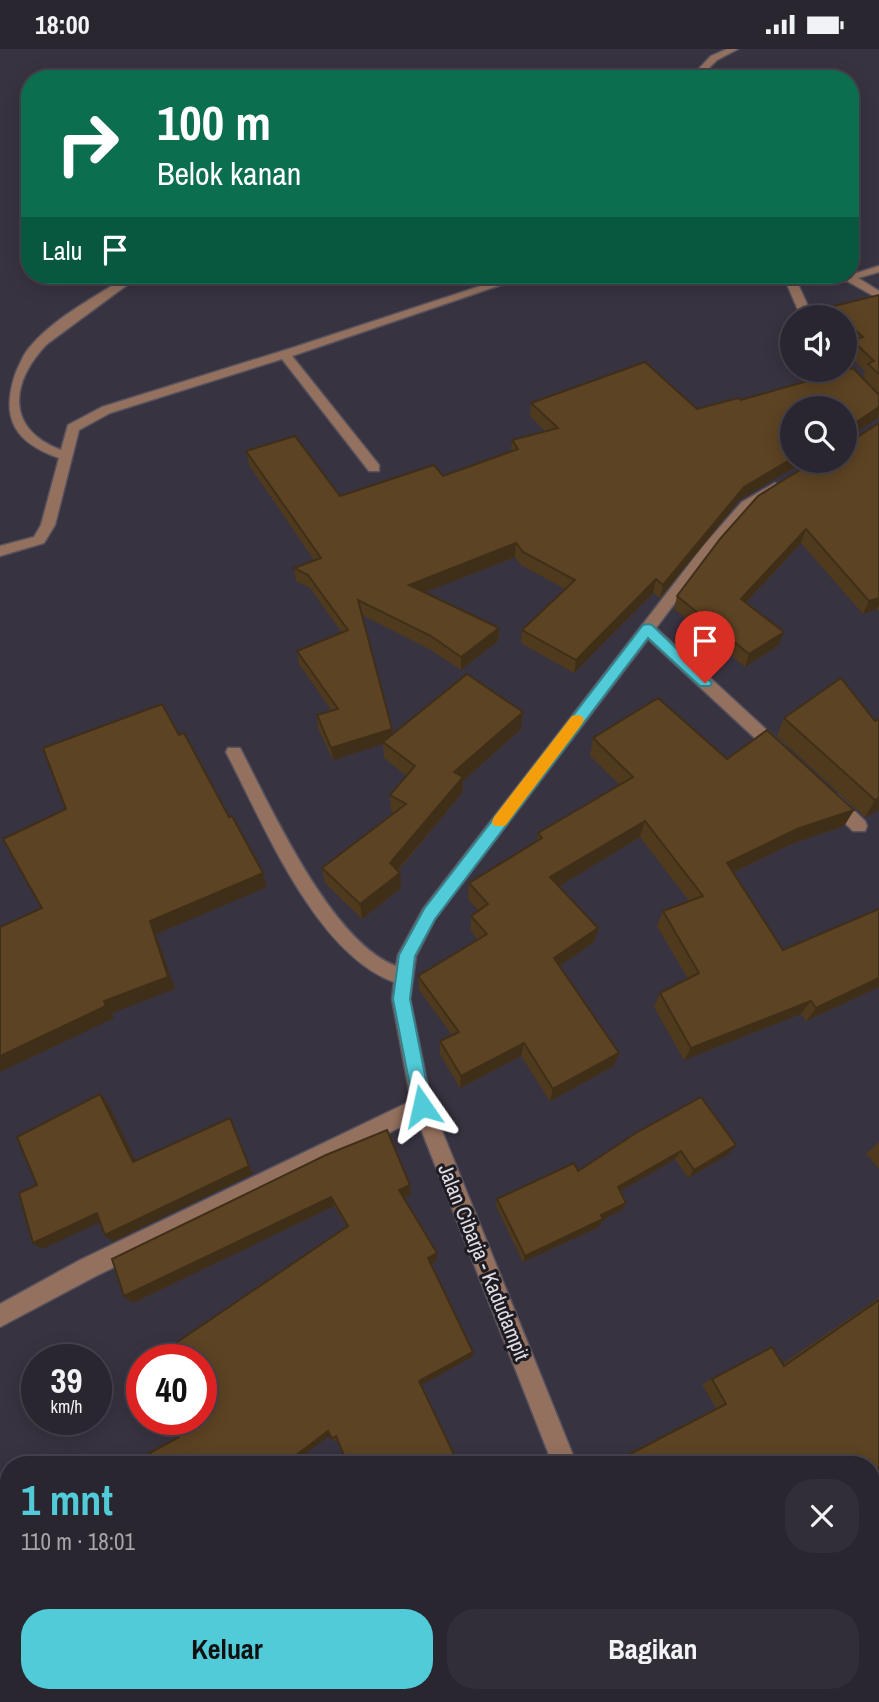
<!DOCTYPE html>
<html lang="id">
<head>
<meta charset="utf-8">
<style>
  :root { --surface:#2a2630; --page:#322e38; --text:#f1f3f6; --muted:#a5a5ab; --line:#46434c; --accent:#52cbd9 }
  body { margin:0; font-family:"Archivo Narrow",sans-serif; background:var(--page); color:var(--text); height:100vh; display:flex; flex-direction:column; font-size:26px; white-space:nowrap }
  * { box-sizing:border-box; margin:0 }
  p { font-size:23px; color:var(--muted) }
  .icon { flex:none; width:38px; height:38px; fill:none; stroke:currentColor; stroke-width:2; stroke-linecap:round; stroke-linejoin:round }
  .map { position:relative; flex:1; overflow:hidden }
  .panel { position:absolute; left:0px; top:1407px; width:880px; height:247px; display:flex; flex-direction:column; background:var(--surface); border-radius:28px 28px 0 0; box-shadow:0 4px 18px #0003,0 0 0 2px var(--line) }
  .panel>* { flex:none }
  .top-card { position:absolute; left:21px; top:21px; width:838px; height:214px; border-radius:28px; box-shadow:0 4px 18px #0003,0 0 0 2px var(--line); background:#0b6e4f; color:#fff; overflow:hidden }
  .tools { position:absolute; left:780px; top:256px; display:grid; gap:14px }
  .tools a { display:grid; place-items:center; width:77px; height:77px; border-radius:50%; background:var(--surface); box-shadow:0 4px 18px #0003,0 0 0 2px var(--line); font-size:35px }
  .speed { position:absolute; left:21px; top:1295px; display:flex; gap:14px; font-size:35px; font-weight:700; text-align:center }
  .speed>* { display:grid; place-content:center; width:91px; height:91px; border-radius:50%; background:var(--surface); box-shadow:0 4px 18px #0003,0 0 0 2px var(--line); line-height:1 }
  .speed small { font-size:18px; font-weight:400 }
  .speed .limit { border:10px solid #d22; background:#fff; color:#111 }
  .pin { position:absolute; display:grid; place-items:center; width:60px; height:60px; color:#fff; margin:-72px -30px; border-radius:50% 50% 50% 0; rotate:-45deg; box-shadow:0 0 7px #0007 }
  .pin .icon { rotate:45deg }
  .me { position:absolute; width:77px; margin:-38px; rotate:349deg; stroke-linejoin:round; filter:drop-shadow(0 0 5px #0008) }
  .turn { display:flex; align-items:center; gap:24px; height:147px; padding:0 21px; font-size:32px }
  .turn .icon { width:91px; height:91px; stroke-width:2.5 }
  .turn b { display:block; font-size:49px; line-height:60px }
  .then { display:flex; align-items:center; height:66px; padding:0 21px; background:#0003; gap:14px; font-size:26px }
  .round { display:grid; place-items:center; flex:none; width:74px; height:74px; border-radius:28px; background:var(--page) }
  .headline { display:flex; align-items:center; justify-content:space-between; height:119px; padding:0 21px }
  h1 { font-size:42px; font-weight:700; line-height:52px; color:var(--accent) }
  .cta { display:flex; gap:14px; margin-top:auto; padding:14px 21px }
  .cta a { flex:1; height:80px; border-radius:28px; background:var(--accent); color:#111; font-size:28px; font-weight:700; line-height:80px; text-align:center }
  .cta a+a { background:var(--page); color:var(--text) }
  .status { display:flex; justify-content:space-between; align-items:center; height:49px; padding:0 35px; background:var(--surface); direction:ltr }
  .status svg { height:19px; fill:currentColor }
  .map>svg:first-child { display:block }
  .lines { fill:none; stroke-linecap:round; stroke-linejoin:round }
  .minor-casing { stroke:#56525e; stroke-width:3 }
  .minor { fill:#94715e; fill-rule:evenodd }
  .wall { fill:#4f3a1e }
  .shaded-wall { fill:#402f18 }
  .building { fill:#5c4323; stroke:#402f18; stroke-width:2 }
  .route { fill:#52cbd9; stroke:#35848d; stroke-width:2 }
  .slow { fill:#f59e0b }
  .labels { text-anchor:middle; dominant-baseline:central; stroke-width:6; stroke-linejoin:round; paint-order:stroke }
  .street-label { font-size:21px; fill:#e0dde5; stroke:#1e1c22 }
</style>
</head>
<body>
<div class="status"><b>18:00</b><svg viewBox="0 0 49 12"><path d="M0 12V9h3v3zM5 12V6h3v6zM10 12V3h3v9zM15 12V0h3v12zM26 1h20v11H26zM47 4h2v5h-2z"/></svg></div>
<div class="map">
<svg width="879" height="1653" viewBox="0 0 879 1653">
  <rect width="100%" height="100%" fill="#383340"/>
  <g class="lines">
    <defs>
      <g id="minor">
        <path d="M727,0h11l-21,11 -19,19h-9l22,-23z"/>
        <path d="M879,217v6l-21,6 21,13v8l-32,-18 -49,3 15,33h-12l-18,-42h11l2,2 54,-2z"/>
        <path d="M514,226h16l-238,81 87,109v6h-10l-87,-112 -172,54 -31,17 -24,95 -11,18 -44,13v-10l34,-9 7,-12 18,-67c-45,-16 -59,-40 -43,-86 4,-8 7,-17 13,-24 24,-29 61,-48 92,-68l10,2 -84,62c-37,38 -42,85 14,106l7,-25 34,-18 193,-60z"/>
        <path d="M845,315l34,33v11l-4,-1 -34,-36 4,-2z"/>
        <path d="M775,434l7,4 -2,3 -28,18 -38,43 -58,77 128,118 2,4 -2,4h-12l-124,-115 -213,280 -19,37 -6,43 22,107 145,359h-24l-136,-346 -321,157 -96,51v-23l80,-44 331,-159 -19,-102 2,-17c-79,-29 -131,-159 -168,-230l2,-4h12c31,59 91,194 156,218l2,-11 25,-46 281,-364 38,-43z"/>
        <path d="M832,744l6,2 27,26 2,5 -2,5h-12l-27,-26 -2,-5 2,-5z"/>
        <path d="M628,1645h26l3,8h-26z"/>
      </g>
    </defs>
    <use href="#minor" class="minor-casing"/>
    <use href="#minor" class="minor"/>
  </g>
  <g class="wall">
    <path d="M879,246v98l-16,-15 2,-7 -18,-17 3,-11 -5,-4v-22h-18l3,-10z"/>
    <path d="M879,346v23h-1l-29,19 1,5 29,-19v188l-2,-2 -14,5 -62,-71 -55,60 33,42 -34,22 -71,-58 3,-13 168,-136v-52l-105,92 -80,98 -7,-5 -79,80 -53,-30 1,-13 43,-41 -44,-24 -6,-8 -90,35 74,36 -1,13 -37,29 -30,-20 -69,-35 30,119 129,-5 -58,52 -1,12 -64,78 2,2 1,15 -39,31 -37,-36 -3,-15 73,-55 -4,-2 -1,-16 17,-19 -23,-18 -1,-14 -50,16 -15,-32 -1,-13 15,-4 -33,-47 -2,-13 45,-18 -32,-45 -14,-7 -2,-13 20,-8 -65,-95 -3,-14 94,45 103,-20 68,-25 1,-11 33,-9 -15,-15 1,-13 166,6 44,-9z"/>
    <path d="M784,669l91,3 4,-2v91l-14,7 -88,-81z"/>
    <path d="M593,689l134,21 127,51 -10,16 -55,19 -56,28 50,77 96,37 -73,34 -5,-7 -117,46 -30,-53 6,-14 28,-14 -31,-53 6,-15 26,-10 -49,-64 -81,49 39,42 -4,14 -35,24 60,87 -5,13 -64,35 -29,-45 -61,32 -20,-34v-13l12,-6 -33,-45 -1,-14 60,-36 -7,-9v-15l8,-5 -11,-12 1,-16 68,-42 1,-8 82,-48 -30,-29z"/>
    <path d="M636,1084l93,21 -41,24 -13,-19 -54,32 5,12 -4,7 -19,10 -4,7 -76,35 -27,-56 1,-7 81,-28z"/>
    <path d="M879,1093v27l-13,-15z"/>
    <path d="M326,1106l84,30 1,10 -7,3 33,62 -6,4 41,93 -51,28 -86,56 -3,-2 -2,-4 -40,30h-162l51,-28 168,-210 -13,-21 -201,97z"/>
    <path d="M879,1249v207h-5l-2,-3v-37h-265l109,-57 -14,-24 70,-37 10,17z"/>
  </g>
  <g class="shaded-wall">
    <path d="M879,358v7l-1,4 -33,22 4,-13z"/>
    <path d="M793,409v2h14l-67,40 -80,98 3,-13 81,-98z"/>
    <path d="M806,480l-5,14 -64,69 4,-13z"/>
    <path d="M516,494l-1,14 -105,41 -1,-13z"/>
    <path d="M656,530l-3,14 -79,80 2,-13z"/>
    <path d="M879,549v8l-2,3 -14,5 6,-13z"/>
    <path d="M499,579l-1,13 -37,29v-13z"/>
    <path d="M784,583l-5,13 -34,22 4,-13z"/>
    <path d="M523,663l-2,17 -58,52 -1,12 -71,85 -1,-15 64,-91z"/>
    <path d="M392,680v12l-9,1v2l-50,16 -2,-12z"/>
    <path d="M879,749v12l-14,7 10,-17z"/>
    <path d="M854,761l-10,16 -55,19 -69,34 7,-16 70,-34z"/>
    <path d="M645,772l-5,16 -92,56 2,-16z"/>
    <path d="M263,824l4,14 -111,47 19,55 -63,24 2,5 -114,54v-16l104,-55 46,-80z"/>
    <path d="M400,824l1,15 -39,31 -2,-15z"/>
    <path d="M598,879l-4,14 -43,30 3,-14z"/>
    <path d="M879,929v9l-73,34 10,-13z"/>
    <path d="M811,952l-10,13 -117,46 7,-12z"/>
    <path d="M524,994l-3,13 -61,32 1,-12z"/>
    <path d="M619,1004l-5,13 -64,35 3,-12z"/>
    <path d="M100,1045l8,9 32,67 -7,-8z"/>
    <path d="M230,1069l23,56 -141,68 -7,-7z"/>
    <path d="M736,1096l-7,9 -41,24 6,-8z"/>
    <path d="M681,1102l-6,8 -61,36 4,-8z"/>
    <path d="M410,1136l1,10 -11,4 -1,-9z"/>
    <path d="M331,1148l3,9 -201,97 -9,-7z"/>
    <path d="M626,1154l-4,7 -19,10 -4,7 -76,35 2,-6z"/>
    <path d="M97,1164l8,7 -63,29 -9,-6z"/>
    <path d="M437,1204v7l-9,6v-8z"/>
    <path d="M473,1303l-1,5 -52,29 -1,-5z"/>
    <path d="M328,1382l4,3 -42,31h-7z"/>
  </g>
  <g class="building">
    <path d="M879,246v79l-11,-10 6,-3 -22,-21 11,-3 -18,-16v-4h-4l-11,-10z"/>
    <path d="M645,313l52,47 41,-11 3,2 112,-32 26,27v12l-30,20 1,15 29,-19v175l-10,3 -63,-72 -65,70 43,33 -35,22 -72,-58 43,-57 38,-43 58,-36h29v-52h-52v50l-49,29 -81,98 -7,-6 -80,81 -54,-30 53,-50 -52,-28 -7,-9 -107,42 90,43 -38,29 -30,-21 -73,-36 34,129 -61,19 -14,-33 21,-6 -41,-58 51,-21 -40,-55 -14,-7 27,-10 -75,-107 49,-15 45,60 94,-31 9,11 75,-27 -6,-9 46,-12 -27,-25z"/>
    <path d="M467,625l56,38 -69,60 9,5 -73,86 10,10 -40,31 -38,-36 84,-64 -16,-9 25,-29 -32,-24z"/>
    <path d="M841,629l34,43 4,-2v79l-4,2 -91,-82z"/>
    <path d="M658,649l69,61 40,-29 87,80 -57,19 -70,34 56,87 96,-41v69l-63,30 -5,-7 -120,47 -31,-55 39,-20 -36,-62 40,-15 -58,-75 -95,56 48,51 -44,30 65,95 -66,36 -29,-46 -63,33 -21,-35 19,-9 -41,-56 69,-42 -16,-18 17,-12 -19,-21 73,-45 -4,-5 95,-56 -40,-39z"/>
    <path d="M162,655l17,31 5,-2 45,84 3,-1 31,57 -113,48 18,56 -64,24 2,5 -106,50v-129l42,-19 -39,-69 63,-30 -23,-61z"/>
    <path d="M100,1045l33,68 97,-44 19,48 -144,69 -8,-22 -64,30 -14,-50 18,-8 -20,-48z"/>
    <path d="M701,1048l35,48 -42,25 -13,-19 -63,36 8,16 -25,12 2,4 -78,37 -28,-57 77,-36 4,8 58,-38z"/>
    <path d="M387,1081l23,55 -11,5 38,63 -9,5 45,94 -54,29 40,84h-111l-12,-29 -4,3 -4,-8 -45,34h-155l51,-28 -8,-18h30v-59h-50l197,-134 -17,-29 -207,99 -12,-37 214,-104z"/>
    <path d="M879,1251v189l-7,-10v-14h-112l-2,-4 -6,4h-143l117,-61 -14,-25 60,-32 12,19z"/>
    <path d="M142,1645h131l-6,8h-133z"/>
    <path d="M385,1645h134l2,5 -4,3h-129z"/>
  </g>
  <path class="route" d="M648,575l4,1 60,58 -2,3h-10l-52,-48 -213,281 -20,37 -5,43 21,107 -3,6 -6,3 -7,-3 -22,-113 6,-44 25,-46 219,-284z"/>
  <path class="slow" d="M577,666l5,1 2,4 -2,4 -77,102h-11l-2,-4 2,-5 78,-101z"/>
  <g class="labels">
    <g class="street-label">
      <text transform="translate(484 1213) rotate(68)">Jalan Cibarja - Kadudampit</text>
    </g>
  </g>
</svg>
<div class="tools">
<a><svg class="icon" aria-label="sound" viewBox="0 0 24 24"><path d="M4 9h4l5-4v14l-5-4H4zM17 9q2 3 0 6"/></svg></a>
<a><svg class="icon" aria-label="search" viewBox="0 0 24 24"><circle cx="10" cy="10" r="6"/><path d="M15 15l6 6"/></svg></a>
</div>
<div class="speed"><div>39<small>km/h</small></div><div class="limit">40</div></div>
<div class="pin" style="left:705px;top:634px;background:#d93025"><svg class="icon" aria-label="arrive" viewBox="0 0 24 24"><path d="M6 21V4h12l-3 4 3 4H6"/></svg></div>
<svg class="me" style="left:422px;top:1057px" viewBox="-20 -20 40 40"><path d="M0-17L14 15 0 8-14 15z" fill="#52cbd9" stroke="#fff" stroke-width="4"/></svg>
<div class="top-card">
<div class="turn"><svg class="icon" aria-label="right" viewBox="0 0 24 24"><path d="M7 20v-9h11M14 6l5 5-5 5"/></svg><div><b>100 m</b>Belok kanan</div></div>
<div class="then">Lalu<svg class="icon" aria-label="arrive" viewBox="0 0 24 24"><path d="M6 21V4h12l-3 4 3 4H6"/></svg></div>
</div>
<section class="panel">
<div class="headline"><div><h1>1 mnt</h1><p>110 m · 18:01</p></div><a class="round"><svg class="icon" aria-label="close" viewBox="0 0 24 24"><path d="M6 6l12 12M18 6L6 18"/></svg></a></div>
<div class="cta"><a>Keluar</a><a>Bagikan</a></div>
</section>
</div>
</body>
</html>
